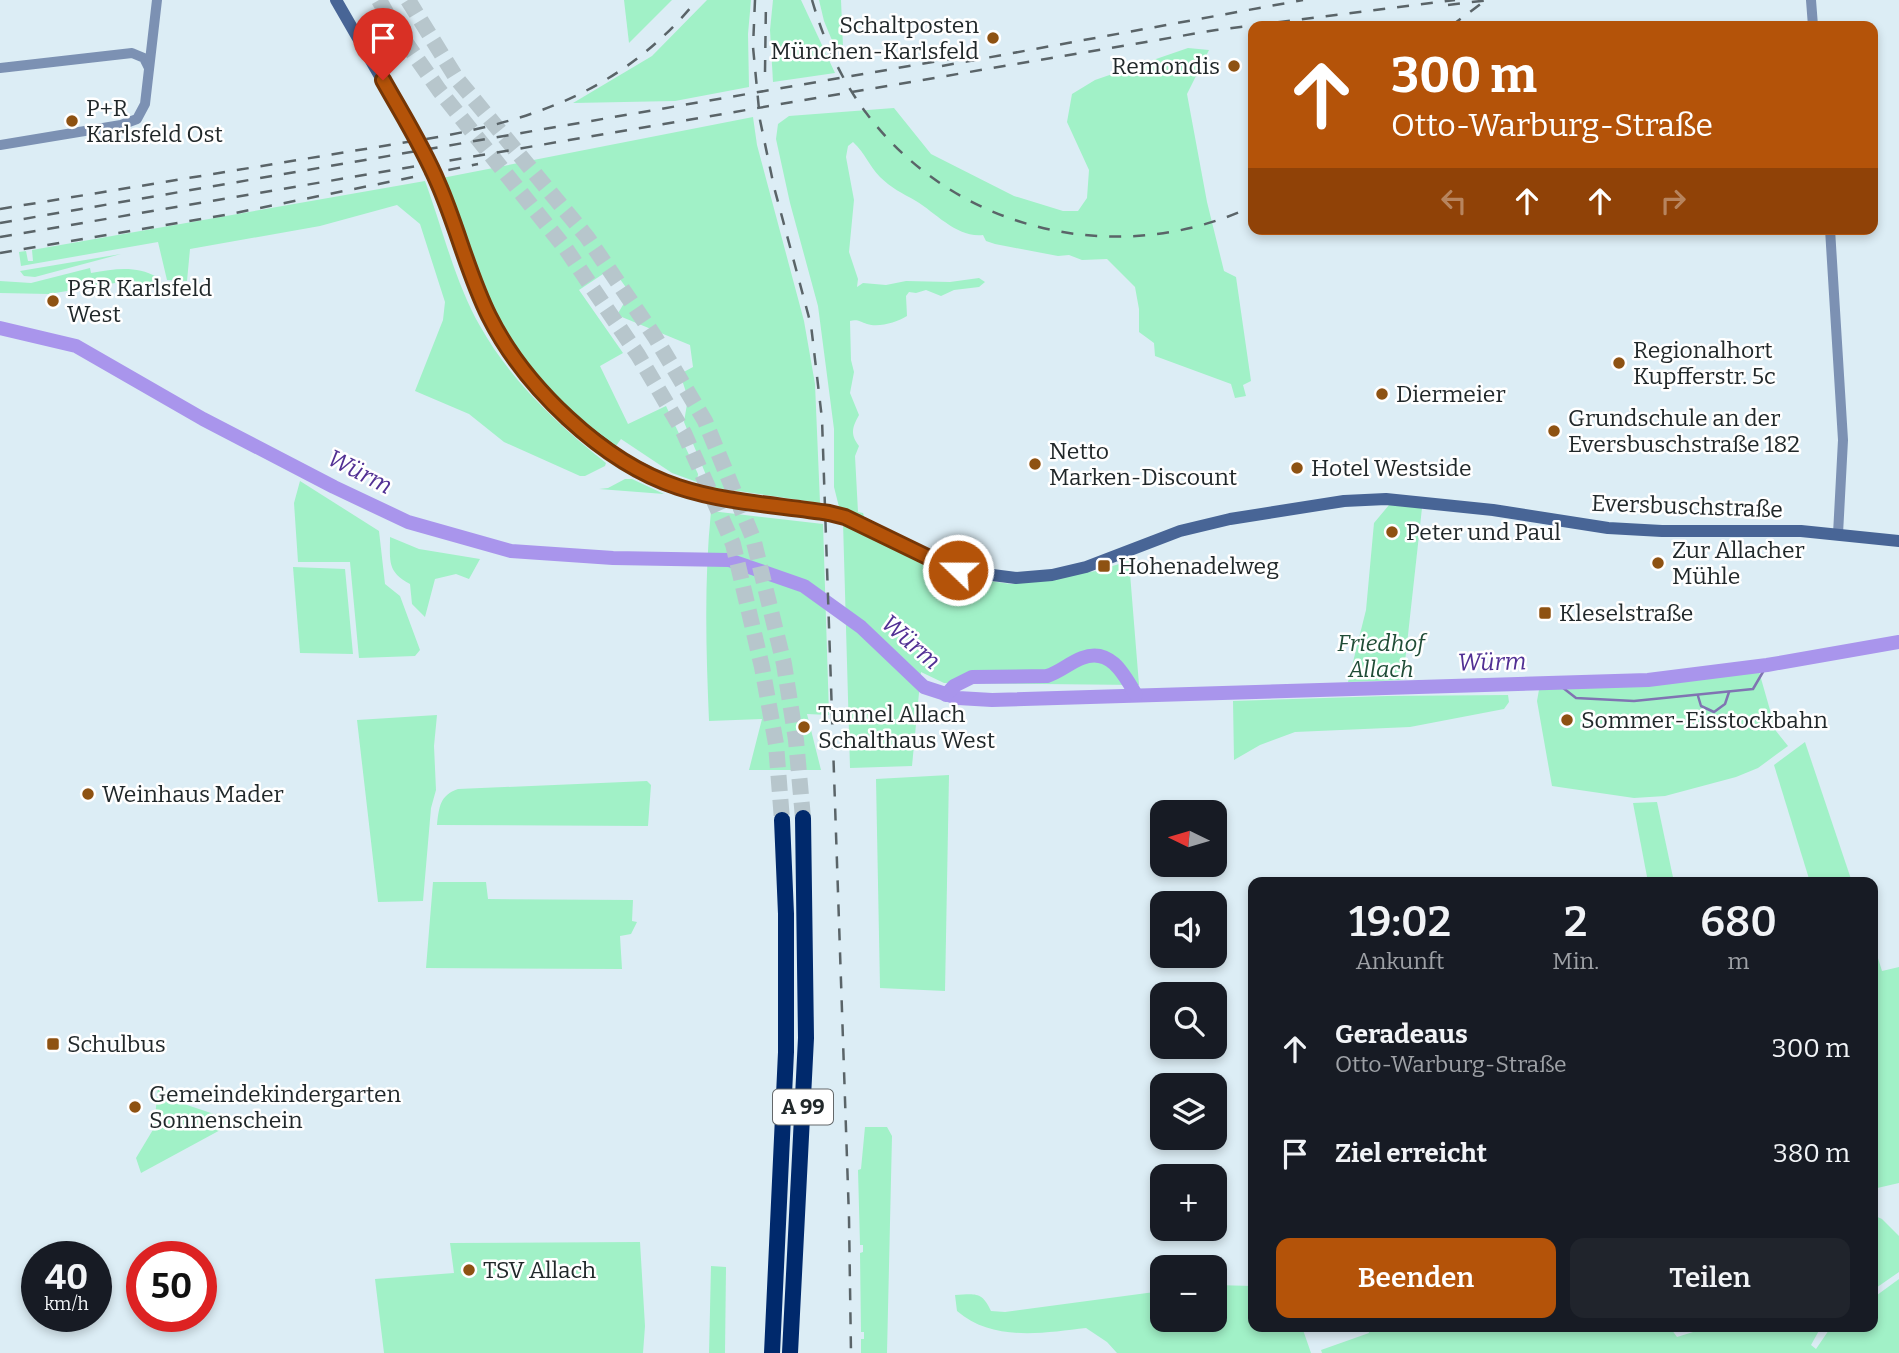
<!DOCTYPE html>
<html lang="de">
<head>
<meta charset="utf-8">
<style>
  :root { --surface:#171b24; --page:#20242c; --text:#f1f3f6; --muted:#9ea1a6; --accent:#b45309 }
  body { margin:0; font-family:Bitter,serif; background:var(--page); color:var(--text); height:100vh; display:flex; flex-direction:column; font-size:26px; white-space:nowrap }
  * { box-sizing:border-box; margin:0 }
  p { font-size:23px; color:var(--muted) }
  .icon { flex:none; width:38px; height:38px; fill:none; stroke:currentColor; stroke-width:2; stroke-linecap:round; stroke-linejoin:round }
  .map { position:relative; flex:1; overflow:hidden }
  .side { position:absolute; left:1248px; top:877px; width:630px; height:455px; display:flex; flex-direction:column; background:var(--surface); border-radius:14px; box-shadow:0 4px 10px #0003 }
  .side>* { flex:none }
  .guide { position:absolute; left:1248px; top:21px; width:630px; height:214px; border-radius:14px; box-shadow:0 4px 10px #0003; background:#b45309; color:#fff; overflow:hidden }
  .needle { width:46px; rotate:275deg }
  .tools { position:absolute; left:1150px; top:800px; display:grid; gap:14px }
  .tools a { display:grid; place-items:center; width:77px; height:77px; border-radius:14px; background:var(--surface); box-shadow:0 4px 10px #0003; font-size:35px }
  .speed { position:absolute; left:21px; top:1241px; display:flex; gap:14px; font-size:35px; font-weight:700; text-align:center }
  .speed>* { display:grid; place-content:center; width:91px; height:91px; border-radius:50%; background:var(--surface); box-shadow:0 4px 10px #0003; line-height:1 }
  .speed small { font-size:18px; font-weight:400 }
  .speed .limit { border:10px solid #d22; background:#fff; color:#111 }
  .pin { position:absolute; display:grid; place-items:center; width:60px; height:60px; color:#fff; margin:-72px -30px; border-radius:50% 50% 50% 0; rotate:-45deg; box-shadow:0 0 7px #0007 }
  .pin .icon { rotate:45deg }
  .me { position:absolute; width:77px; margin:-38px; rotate:292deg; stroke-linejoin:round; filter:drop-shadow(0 0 5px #0008) }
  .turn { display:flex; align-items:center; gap:24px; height:147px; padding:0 28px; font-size:32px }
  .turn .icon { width:91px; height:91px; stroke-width:2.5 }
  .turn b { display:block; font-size:49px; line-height:60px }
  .lanes { display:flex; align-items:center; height:66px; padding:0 28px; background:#0003; justify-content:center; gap:35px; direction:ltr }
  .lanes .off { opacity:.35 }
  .eta { display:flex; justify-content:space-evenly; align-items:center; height:119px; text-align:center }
  .eta b { font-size:42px; font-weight:600; line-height:49px }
  .cta { display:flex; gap:14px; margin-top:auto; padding:14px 28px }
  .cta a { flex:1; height:80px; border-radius:14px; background:var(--accent); color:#fff; font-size:28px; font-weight:600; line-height:80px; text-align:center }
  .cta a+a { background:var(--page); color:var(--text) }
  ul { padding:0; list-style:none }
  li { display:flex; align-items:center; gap:21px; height:105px; padding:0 28px }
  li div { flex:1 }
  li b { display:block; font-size:26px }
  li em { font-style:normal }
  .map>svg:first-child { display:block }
  .green { fill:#a1f1c7 }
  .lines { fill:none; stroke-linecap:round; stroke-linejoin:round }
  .stream { stroke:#8074b2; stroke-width:2.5 }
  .river { stroke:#a995ec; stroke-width:14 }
  .motorway-tunnel { stroke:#b7c6cc; stroke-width:16; stroke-dasharray:16 8; stroke-linecap:butt }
  .tertiary { stroke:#7c91b3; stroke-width:10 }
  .secondary { stroke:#486596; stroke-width:12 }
  .motorway { stroke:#00296c; stroke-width:16 }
  .rail { stroke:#5a6468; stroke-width:2.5; stroke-dasharray:12 12; stroke-linecap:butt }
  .route-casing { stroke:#753606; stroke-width:18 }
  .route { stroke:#b45309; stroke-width:12 }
  .poi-dot { fill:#8e5212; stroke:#fff; stroke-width:2.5 }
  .labels { text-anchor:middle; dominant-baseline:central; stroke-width:5; stroke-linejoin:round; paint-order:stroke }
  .shield { fill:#fff; stroke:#64686a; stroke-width:2 }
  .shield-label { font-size:21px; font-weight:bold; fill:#21282a }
  .poi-label { font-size:23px; fill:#21282a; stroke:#fff; text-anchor:start }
  .street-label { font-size:23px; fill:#21282a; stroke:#fff }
  .park-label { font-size:23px; font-style:italic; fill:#204d37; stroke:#fff }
  .water-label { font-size:24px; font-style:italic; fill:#513094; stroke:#fff }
</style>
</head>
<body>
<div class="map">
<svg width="1899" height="1353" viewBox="0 0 1899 1353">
  <rect width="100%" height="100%" fill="#dcedf5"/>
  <g class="green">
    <path d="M624,0h48l-43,43z"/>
    <path d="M707,0h44l-3,34 1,53 -74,14 -102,2 79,-47z"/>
    <path d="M773,0h28l34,73 -62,9 -3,-52z"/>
    <path d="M819,0h22l2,47 -7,3 -12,-29z"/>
    <path d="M1188,48l21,2 -22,44 20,108 17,69 12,6 15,104 -8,4 3,11 -11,2 -4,-14 -76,-28 -1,-13 -15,-11v-23l-4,-22 -28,-28 -25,1 -13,-5 -11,1 -63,-12 -9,-3 -3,-6c-26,3 -47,-22 -67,-34 -14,-8 -25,-13 -36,-24 -11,-11 -14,-23 -27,-35l-5,4 -2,11 8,43 -5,52 9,27 -1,8 6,-4 23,2 20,-4 44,1 29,-4 6,4 -6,5 -25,3 -13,6 -15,-6 -10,3 -7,-1 -3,4 1,20c-10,6 -28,12 -40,8 -7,-2 -9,-5 -17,-3l1,39 3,12 -4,21 9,22c-7,13 -9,19 0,31l-4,10 3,56 5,1 1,3 -3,3 -22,-12 -5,-20v-58l-16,-123 -28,-103 -14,-64 2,-15 11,-8 105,-8 37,46 83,42 49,15h15l9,-13 2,-28 -22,-48 5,-28 23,-14z"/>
    <path d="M753,117l4,28 47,176 11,63 5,119 -109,-16 -27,-65 4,-24 -8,-24 13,-7 -3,-22 -73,-30 13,-22 -18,-25 -33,22 44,63 -23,13 28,58 38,-18 32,68 -1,8 -25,-9 -51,-34 -5,7c-46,-34 -89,-73 -116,-124 -25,-46 -40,-96 -58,-144z"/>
    <path d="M425,181c17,46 31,104 55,145 31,55 77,98 126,137l-1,3 -20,10h-5l-76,-34 -35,-28 -54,-23 28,-71 2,-18 -25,-78 -23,-19 -77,21 -130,23 -3,32 -20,-1 -9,-38 -137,24 -2,-14 7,-1 2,10h5l-1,-11z"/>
    <path d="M121,254l-86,23 -11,-1 -4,-5z"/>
    <path d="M90,268l1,5c24,-4 44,-8 66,4v5l-14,4 -10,-6 -84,14 -49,-1v-12l31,2z"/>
    <path d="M521,376l50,50 38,31 -3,1 -54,-46z"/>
    <path d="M625,479h7l32,15 -65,-5 9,-1z"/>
    <path d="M300,481l79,50 6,53 15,12 20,54 -5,6 -56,2 -9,-96h-52l-4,-59z"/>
    <path d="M1389,505l33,3 -19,172 -55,2 18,-72 8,-87z"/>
    <path d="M711,511l112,13 6,191 -22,-1 14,56h-72l13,-51 -53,2c-3,-71 -5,-140 2,-210z"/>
    <path d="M843,522l112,54 56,8 85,-13 33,-10 10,124 -195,-2 -23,-11 -9,94 -62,2z"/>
    <path d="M390,537l29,12 61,10 -11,20 -13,-5 -21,5 -10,38 -13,-13 -2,-20c-23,-12 -20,-23 -20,-47z"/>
    <path d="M293,567l52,2 8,85 -53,-1z"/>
    <path d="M1758,668l18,63 12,15 -30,22 -22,9 -71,19 -31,2 -82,-12 -15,-85 3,-17 87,-1z"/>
    <path d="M1508,695l1,7 -5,7 -94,18 -115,5 -35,13 -26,15 -1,-59 154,-5z"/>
    <path d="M437,715l-3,31 2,44 -5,18 -8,93 -45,1 -21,-182z"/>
    <path d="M1805,742l47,140h-42l-36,-117z"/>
    <path d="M949,775l-4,216 -65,-3 -4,-209z"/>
    <path d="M647,781l4,4 -3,41 -211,-1c2,-18 3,-30 21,-36z"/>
    <path d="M1657,802l17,80h-26l-15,-79z"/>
    <path d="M433,882h53l2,17 145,1 -1,21 5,1 -6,12 -11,2 2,33 -196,-1z"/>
    <path d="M1873,942l9,29 17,-4v216l-26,6z"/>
    <path d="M158,1086l26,18 39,13 3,5 -2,6 -83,45 -5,-15 18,-30z"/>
    <path d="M865,1127h22l5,9 -5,217h-26v-14h3v-7h-3l-1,-79 3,-1v-7h-3l-2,-75 3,-1z"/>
    <path d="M1873,1215l9,4 17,17v36l-26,18z"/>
    <path d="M640,1242l5,84 -2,27h-259l-9,-74 79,-6 -4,-30z"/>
    <path d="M711,1266l15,1 -1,86h-16z"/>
    <path d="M1899,1279v74h-577l-1,-3 48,-17 -2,-7h302l8,11 32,-10h112l-10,18 5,4 15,-22 41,-1 1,-28z"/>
    <path d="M1215,1285l38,1v40l49,1 9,26h-194l-10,-11 -21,-14c-43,5 -93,14 -129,-17l-2,-16c20,-1 27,-4 36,16l14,1 157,-21v29h52z"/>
  </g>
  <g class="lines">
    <g class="stream">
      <path d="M1558,684l18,14 58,3 119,-12 14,-24"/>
      <path d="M1698,696l3,10 13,6 11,-8 4,-12"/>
    </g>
    <g class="river">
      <path d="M0,328l76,18 127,73 131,68 74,35 103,29 102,7 116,2 75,26 57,41 63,60 34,11 34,2 656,-20 119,-15 132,-23"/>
      <path d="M946,695l8,-9 18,-9 75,-1c13,-4 22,-13 35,-18 28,-11 42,16 54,37"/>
    </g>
    <g class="motorway-tunnel">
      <path d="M379,0l13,23 47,67 127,159 72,106 46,78 49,111 29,123 14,77 6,76"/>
      <path d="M408,0l49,79 130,158 68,100 50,84 48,117 31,126 12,76 7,78"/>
    </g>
    <g class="tertiary">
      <path d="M1811,0l2,26"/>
      <path d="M0,68l132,-15 12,5 5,10"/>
      <path d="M0,145l121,-20 16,-6 8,-15 12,-104"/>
      <path d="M1830,229l13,211 -5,94"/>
    </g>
    <path class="secondary" d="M336,0l90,156 12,27 37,101 14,33 17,29 20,27 44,46 55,41 51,26 47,12 106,15 31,11 86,42 23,6 47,6 36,-3 34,-8 94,-36 50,-12 114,-18 42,-2 107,11 115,18 54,3h139l98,10"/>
    <g class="motorway">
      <path d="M772,1353l14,-301v-138l-4,-94"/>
      <path d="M790,1353l16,-315 -3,-220"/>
    </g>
    <g class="rail">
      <path d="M755,0l-2,47 7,73 14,67 37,138 11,94 27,799 2,135"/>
      <path d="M812,0c12,41 29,80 55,114 90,119 253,155 386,92"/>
      <path d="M1448,5l41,-5"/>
      <path d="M1451,26l31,-23"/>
      <path d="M942,66l361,-66"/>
      <path d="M765,72l1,-72"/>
      <path d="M0,209l438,-72c105,-19 190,-52 259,-137"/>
      <path d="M0,223l950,-164"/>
      <path d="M0,237l1216,-207 239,-30"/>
      <path d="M0,253l225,-38 253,-51"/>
    </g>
  </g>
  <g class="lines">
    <defs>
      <path id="route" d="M383,80c19,34 40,67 55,103 19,43 30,91 51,133 35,70 113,146 189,171 48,16 101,18 151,26l16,4 101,49 12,4"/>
    </defs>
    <use href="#route" class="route-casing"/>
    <use href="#route" class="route"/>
  </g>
  <g class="poi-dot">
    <circle cx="993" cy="38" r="7"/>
    <circle cx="1234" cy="66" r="7"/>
    <circle cx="72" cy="121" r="7"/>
    <circle cx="53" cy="301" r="7"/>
    <circle cx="1619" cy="363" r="7"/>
    <circle cx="1382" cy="394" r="7"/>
    <circle cx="1554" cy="431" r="7"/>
    <circle cx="1035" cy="464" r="7"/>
    <circle cx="1297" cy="468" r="7"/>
    <circle cx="1392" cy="532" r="7"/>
    <circle cx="1658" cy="563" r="7"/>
    <rect x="1097" y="559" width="14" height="14" rx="3.5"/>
    <rect x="1538" y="606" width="14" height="14" rx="3.5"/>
    <circle cx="1567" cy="720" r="7"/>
    <circle cx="804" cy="727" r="7"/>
    <circle cx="88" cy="794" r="7"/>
    <rect x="46" y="1037" width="14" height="14" rx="3.5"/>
    <circle cx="135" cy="1107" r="7"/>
    <circle cx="469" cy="1270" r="7"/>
  </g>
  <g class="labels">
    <rect class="shield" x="773" y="1089.5" width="60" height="35" rx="5"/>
    <g class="shield-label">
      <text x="803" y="1107">A 99</text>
    </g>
    <g class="poi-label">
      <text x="979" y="25" text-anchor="end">Schaltposten<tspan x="979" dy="26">München-Karlsfeld</tspan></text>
      <text x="1220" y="66" text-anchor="end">Remondis</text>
      <text x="86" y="108">P+R<tspan x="86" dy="26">Karlsfeld Ost</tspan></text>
      <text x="67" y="288">P&amp;R Karlsfeld<tspan x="67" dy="26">West</tspan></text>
      <text x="1633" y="350">Regionalhort<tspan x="1633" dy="26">Kupfferstr. 5c</tspan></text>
      <text x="1396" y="394">Diermeier</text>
      <text x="1568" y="418">Grundschule an der<tspan x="1568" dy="26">Eversbuschstraße 182</tspan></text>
      <text x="1049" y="451">Netto<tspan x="1049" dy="26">Marken-Discount</tspan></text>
      <text x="1311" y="468">Hotel Westside</text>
      <text x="1406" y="532">Peter und Paul</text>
      <text x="1672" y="550">Zur Allacher<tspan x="1672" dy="26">Mühle</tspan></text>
      <text x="1118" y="566">Hohenadelweg</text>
      <text x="1559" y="613">Kleselstraße</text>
      <text x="818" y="714">Tunnel Allach<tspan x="818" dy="26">Schalthaus West</tspan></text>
      <text x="1581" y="720">Sommer-Eisstockbahn</text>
      <text x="102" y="794">Weinhaus Mader</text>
      <text x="67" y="1044">Schulbus</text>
      <text x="149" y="1094">Gemeindekindergarten<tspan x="149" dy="26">Sonnenschein</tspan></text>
      <text x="483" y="1270">TSV Allach</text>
    </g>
    <g class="street-label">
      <text transform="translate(1687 506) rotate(2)">Eversbuschstraße</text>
    </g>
    <g class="park-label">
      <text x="1381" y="643">Friedhof<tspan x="1381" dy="26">Allach</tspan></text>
    </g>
    <g class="water-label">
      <text transform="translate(360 472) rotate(27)">Würm</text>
      <text transform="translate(911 642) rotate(41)">Würm</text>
      <text transform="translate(1492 662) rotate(-1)">Würm</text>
    </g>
  </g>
</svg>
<div class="tools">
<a><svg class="needle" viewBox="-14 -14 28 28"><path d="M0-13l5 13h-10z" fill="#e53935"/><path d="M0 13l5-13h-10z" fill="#9ea1a6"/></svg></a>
<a><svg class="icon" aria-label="sound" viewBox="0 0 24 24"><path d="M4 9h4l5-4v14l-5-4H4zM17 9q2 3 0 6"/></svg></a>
<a><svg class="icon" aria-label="search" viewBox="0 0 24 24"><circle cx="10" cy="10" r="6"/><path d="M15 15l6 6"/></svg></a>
<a><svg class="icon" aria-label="layers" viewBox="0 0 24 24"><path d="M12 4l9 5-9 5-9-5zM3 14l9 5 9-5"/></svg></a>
<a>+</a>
<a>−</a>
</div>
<div class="speed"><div>40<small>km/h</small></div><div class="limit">50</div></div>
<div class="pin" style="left:383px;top:80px;background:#d93025"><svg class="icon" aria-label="arrive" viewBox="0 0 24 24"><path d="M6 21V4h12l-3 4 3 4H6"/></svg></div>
<svg class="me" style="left:958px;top:570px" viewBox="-20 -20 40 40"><circle r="17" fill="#b45309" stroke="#fff" stroke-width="3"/><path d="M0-11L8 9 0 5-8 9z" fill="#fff"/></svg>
<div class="guide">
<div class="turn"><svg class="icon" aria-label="ahead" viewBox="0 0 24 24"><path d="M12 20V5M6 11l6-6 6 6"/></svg><div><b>300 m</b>Otto-Warburg-Straße</div></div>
<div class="lanes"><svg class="icon off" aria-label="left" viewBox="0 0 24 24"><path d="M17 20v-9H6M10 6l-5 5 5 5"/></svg><svg class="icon" aria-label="ahead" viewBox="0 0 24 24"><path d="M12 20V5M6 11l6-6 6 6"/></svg><svg class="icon" aria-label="ahead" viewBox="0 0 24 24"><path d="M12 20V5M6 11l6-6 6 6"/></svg><svg class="icon off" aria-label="right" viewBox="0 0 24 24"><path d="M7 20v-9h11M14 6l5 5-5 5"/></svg></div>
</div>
<section class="side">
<div class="eta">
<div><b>19:02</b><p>Ankunft</p></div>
<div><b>2</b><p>Min.</p></div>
<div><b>680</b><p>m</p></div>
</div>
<ul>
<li><svg class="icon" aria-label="ahead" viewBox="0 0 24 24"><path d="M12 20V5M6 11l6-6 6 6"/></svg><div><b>Geradeaus</b><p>Otto-Warburg-Straße</p></div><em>300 m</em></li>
<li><svg class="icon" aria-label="arrive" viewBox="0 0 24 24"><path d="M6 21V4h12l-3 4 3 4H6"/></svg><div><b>Ziel erreicht</b></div><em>380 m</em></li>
</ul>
<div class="cta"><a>Beenden</a><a>Teilen</a></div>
</section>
</div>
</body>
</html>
